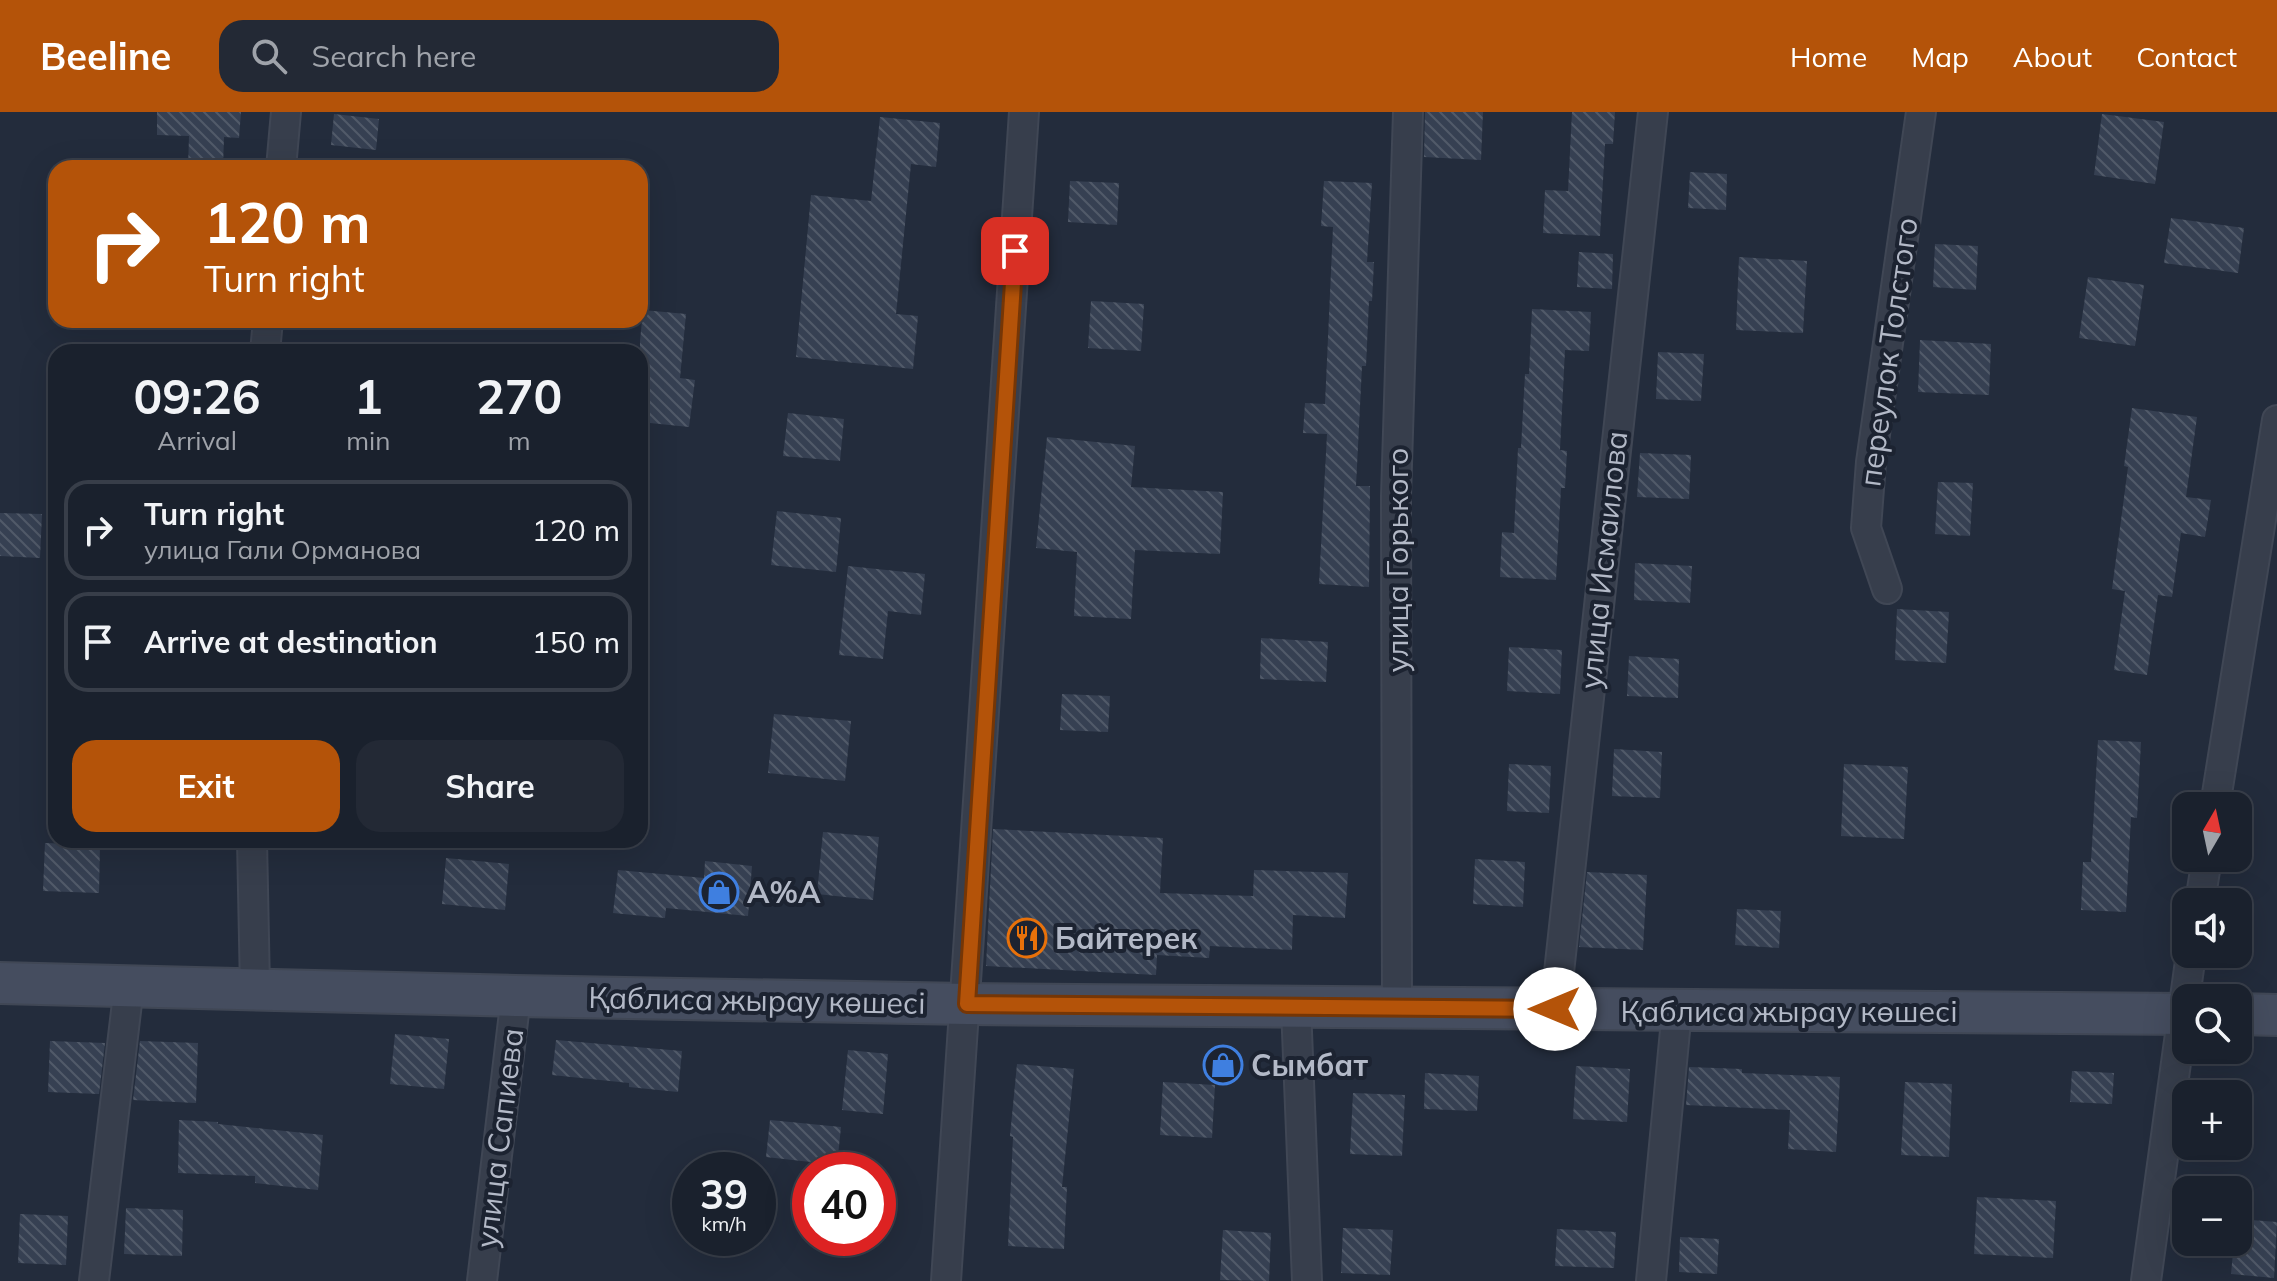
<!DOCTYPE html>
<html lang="en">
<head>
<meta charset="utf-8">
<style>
  :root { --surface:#1a212d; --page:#232935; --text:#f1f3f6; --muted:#9fa3aa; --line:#383e49; --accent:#b45309 }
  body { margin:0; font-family:Mulish,sans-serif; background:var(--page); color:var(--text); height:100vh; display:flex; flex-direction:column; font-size:30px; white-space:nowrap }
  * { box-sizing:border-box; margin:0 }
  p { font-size:26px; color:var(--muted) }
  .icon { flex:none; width:44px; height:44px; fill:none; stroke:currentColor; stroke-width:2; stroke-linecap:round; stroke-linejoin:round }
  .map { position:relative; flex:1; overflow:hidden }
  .sheet { position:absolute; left:48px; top:232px; width:600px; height:504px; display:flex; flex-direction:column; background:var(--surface); border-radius:24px; box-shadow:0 8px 32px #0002,0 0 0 2px var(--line) }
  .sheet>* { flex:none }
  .hud { position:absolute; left:48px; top:48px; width:600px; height:168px; border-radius:24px; box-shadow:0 8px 32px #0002,0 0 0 2px var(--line); background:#b45309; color:#fff; overflow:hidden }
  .needle { width:52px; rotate:9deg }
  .tools { position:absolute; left:2172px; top:680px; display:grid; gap:16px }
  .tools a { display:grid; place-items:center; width:80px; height:80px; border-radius:16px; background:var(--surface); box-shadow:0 8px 32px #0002,0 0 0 2px var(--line); font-size:40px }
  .speed { position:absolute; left:672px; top:1040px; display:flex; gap:16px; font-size:40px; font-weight:700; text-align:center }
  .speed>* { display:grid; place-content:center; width:104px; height:104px; border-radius:50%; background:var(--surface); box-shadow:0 8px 32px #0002,0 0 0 2px var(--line); line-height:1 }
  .speed small { font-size:20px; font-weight:400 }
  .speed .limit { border:12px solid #d22; background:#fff; color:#111 }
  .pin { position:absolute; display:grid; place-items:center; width:68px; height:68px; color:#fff; margin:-34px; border-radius:16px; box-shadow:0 4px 12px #0006 }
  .me { position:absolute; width:88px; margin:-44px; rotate:270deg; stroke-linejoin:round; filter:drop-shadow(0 0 6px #0008) }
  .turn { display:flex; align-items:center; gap:28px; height:168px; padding:0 24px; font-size:36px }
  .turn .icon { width:104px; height:104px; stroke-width:2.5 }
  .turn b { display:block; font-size:56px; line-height:68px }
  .eta { display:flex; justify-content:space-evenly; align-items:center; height:136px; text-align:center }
  .eta b { font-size:48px; font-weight:700; line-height:56px }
  .cta { display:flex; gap:16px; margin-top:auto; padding:16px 24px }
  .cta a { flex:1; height:92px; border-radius:24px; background:var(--accent); color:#fff; font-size:32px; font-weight:700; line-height:92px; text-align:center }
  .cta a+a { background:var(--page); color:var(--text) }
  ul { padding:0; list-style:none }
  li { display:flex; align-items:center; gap:24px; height:100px; margin:0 16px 12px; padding:0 8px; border:4px solid var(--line); border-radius:24px }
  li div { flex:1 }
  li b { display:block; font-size:30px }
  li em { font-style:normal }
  header { display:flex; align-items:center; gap:48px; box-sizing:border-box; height:112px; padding:0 40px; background:var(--accent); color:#fff }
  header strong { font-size:38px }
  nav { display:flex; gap:44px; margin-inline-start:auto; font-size:28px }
  .search { width:560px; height:72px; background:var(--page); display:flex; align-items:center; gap:20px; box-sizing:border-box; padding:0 28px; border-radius:24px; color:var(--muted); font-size:30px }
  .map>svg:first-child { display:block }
  .building { fill:url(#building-back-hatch) }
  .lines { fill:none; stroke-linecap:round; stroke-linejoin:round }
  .street-casing { stroke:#404755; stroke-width:32 }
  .secondary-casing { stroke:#404755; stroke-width:44 }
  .street { stroke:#373e4c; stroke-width:28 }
  .secondary { stroke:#454d5f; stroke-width:40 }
  .route-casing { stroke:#753606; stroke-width:20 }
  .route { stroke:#b45309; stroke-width:14 }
  .labels { text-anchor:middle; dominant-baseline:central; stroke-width:8; stroke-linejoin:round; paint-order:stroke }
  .street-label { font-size:30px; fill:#b3b9c7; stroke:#1c2331 }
  .poi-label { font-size:30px; font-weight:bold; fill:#b3b9c7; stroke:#1c2331; text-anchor:start }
</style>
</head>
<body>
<header>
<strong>Beeline</strong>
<div class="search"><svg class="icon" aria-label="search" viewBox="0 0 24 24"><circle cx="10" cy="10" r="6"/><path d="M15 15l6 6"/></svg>Search here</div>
<nav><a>Home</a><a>Map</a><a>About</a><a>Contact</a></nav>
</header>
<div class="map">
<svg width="2277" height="1169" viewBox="0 0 2277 1169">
  <defs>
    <pattern id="building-back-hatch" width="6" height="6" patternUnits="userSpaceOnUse" patternTransform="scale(2)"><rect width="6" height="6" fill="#364052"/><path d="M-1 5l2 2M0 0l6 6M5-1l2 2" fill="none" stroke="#515a69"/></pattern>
  </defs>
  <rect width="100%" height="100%" fill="#232c3c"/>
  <g class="building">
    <path d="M157,0h84l-2,26 -15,-1 -1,31h-35l1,-32 -32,-1z"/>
    <path d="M1425,0h58l-2,48 -57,-3z"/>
    <path d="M1572,0h43l-2,32h-8l-5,92 -57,-3 2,-43 23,1z"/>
    <path d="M334,2l45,5 -3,31 -45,-5z"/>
    <path d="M2102,2l62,8 -9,62 -61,-9z"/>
    <path d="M880,5l60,6 -4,44 -25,-3 -15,150 22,2 -5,53 -117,-12 15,-162 60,6z"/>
    <path d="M1690,60l37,2 -1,36 -38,-2z"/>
    <path d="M1070,69l49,2 -2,42 -49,-3z"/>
    <path d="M1324,69l48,2 -5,79h7l-2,39h-3l-3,65h-4l-6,120h14l-1,101 -50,-3 8,-150 -24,-1 2,-30 20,1 8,-177 -12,-1z"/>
    <path d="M2171,106l73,10 -6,45 -74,-10z"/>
    <path d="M1935,132l43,2 -2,44 -43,-3z"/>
    <path d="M1579,140l34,2 -1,35 -35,-2z"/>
    <path d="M1739,145l68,4 -4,72 -67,-3z"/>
    <path d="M2088,165l56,8 -9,61 -56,-8z"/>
    <path d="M1091,189l53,3 -3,47 -53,-3z"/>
    <path d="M1532,197l59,3 -2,39 -24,-1 -5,100 7,1 -2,37h-4l-5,92 -56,-3 2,-45 12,1 4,-85h3l4,-74h4z"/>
    <path d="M643,198l43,4 -6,64 15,2 -6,47 -49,-5v-81z"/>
    <path d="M1920,228l71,4 -2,51 -71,-3z"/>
    <path d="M1658,240l46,2 -3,47 -45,-2z"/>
    <path d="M2132,296l65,9 -11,80 25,3 -6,37 -24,-4 -9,64 -14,-2 -11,80 -33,-5 11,-79 -13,-2 16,-122 -4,-1z"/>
    <path d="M788,301l56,6 -4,42 -57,-5z"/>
    <path d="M1047,325l88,9 -4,41 92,5 -3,62 -85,-4 -4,69 -57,-3 3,-64 -41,-4z"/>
    <path d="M1640,341l51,2 -2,44 -52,-2z"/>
    <path d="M1938,370l35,1 -3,53 -35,-2z"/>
    <path d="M777,399l64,7 -5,54 -65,-7z"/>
    <path d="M0,401l42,1 -2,44 -40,-2z"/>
    <path d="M1635,451l57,3 -2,37 -56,-3z"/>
    <path d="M848,454l77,8 -4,41 -33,-4 -5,48 -44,-4z"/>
    <path d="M1897,497l52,3 -3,51 -51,-3z"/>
    <path d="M1261,526l67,4 -2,40 -66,-3z"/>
    <path d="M1509,535l53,3 -2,44 -53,-3z"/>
    <path d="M1629,544l50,3 -1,39 -51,-2z"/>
    <path d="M1062,582l48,2 -2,36 -48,-2z"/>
    <path d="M774,602l77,7 -6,60 -77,-8z"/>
    <path d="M2098,628l43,2 -4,76 -6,-1 -5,95 -45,-2 2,-48h8z"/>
    <path d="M1614,637l48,3 -2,46 -48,-2z"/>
    <path d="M1509,652l42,2 -2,47 -42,-2z"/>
    <path d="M1844,652l64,3 -4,72 -63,-3z"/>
    <path d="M993,717l170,9 -3,55 93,3 1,-26 94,3 -3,45 -52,-3 -1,35 -82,-4 -1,12 -52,-3 -1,20 -170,-9z"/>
    <path d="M823,720l56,5 -6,63 -56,-6z"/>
    <path d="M45,731l55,2 -1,48 -56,-2z"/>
    <path d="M446,746l63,6 -4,46 -63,-6z"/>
    <path d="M1475,747l50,3 -2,45 -50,-3z"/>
    <path d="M705,749l47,5 -4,50 -82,-8 -1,10 -52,-5 5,-43 86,8z"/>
    <path d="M1587,760l60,3 -4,75 -64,-3z"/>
    <path d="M1737,797l44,2 -2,37 -44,-3z"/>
    <path d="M395,922l54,5 -5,50 -54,-5z"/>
    <path d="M556,928l126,11 -4,41 -49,-5v-4l-77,-8z"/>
    <path d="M50,929l55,2 -6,51 -51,-2z"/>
    <path d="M140,929l58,2 -2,60 -63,-3z"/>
    <path d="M848,938l40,4 -5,60 -41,-4z"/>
    <path d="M1017,952l57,5 -12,118h5l-3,62 -56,-3 5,-109 -3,-1z"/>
    <path d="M1576,954l54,3 -3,53 -54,-3z"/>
    <path d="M1689,955l53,2v4l98,4 -4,75 -48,-3 2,-39 -104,-5z"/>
    <path d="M2072,959l42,2 -2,31 -42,-2z"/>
    <path d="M1425,961l54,3 -2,35 -53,-2z"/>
    <path d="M1163,970l52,3 -3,53 -52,-3z"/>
    <path d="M1905,970l47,2 -3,73 -48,-2z"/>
    <path d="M1353,981l52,2 -3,61 -52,-2z"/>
    <path d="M179,1008l39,2v2l105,11 -5,55 -63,-7v-7l-77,-3z"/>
    <path d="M770,1008l71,7 -4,38 -71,-8z"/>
    <path d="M1977,1085l79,4 -3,57 -79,-4z"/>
    <path d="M126,1096l57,2 -1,46 -58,-2z"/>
    <path d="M20,1102l48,2 -2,49 -48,-2z"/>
    <path d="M2238,1107l39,3 -3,56 -43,-4 3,-32h4z"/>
    <path d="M1343,1116l50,2 -3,45 -49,-2z"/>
    <path d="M1557,1117l59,3 -2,36 -59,-2z"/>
    <path d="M1223,1118l48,3 -2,48 -49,-1z"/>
    <path d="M1680,1125l39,2 -2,35 -38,-2z"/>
  </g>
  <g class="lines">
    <defs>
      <g id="street">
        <path d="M281,56l5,-56"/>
        <path d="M265,240l3,-32"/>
        <path d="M1887,477l-21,-61 5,-66 50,-350"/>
        <path d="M2215,694l62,-386"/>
        <path d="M252,728l3,149"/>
        <path d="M2200,790l7,-44"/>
        <path d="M1296,895l11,274"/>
        <path d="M1397,896l-1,-512 12,-384"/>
        <path d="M1555,897l98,-897"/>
        <path d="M94,1169l35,-295"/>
        <path d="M482,1169l34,-285"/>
        <path d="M946,1169l78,-1169"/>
        <path d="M1651,1169l26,-271"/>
        <path d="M2146,1169l45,-327"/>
      </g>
      <g id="secondary">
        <path d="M0,871l516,13 451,8 1219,10"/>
        <path d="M2238,902l39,1"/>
      </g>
    </defs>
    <use href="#street" class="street-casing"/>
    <use href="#secondary" class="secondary-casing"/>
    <use href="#street" class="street"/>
    <use href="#secondary" class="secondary"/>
  </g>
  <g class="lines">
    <defs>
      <path id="route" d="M1015,139l-48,753 588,5"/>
    </defs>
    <use href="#route" class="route-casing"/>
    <use href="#route" class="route"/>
  </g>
  <defs>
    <symbol id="shop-ring" viewBox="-11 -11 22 22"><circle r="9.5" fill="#1c2331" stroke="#3f7fe0" stroke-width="1.5"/><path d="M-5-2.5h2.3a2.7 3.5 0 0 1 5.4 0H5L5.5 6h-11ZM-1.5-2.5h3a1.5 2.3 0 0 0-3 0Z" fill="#3f7fe0"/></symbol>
    <symbol id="restaurant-ring" viewBox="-11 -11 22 22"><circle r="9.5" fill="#1c2331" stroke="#e8710a" stroke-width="1.5"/><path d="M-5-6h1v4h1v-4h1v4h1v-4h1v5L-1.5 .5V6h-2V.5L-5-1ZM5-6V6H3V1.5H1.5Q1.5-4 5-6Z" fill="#e8710a"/></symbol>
  </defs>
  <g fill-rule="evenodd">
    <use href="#shop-ring" x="697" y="758" width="44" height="44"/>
    <use href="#restaurant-ring" x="1005" y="804" width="44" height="44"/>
    <use href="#shop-ring" x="1201" y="931" width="44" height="44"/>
  </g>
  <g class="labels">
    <g class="street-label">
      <text transform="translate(1888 240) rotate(-82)">переулок Толстого</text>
      <text transform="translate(1397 448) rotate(-90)">улица Горького</text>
      <text transform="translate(1603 448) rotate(-84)">улица Исмаилова</text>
      <text transform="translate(757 888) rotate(1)">Қаблиса жырау көшесі</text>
      <text x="1789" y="899">Қаблиса жырау көшесі</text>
      <text transform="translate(499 1026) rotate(-83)">улица Сапиева</text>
    </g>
    <g class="poi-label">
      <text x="747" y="780">A%A</text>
      <text x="1055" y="826">Байтерек</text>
      <text x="1251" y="953">Сымбат</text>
    </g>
  </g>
</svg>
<div class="tools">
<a><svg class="needle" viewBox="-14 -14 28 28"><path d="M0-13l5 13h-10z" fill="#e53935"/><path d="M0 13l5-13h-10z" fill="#9fa3aa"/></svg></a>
<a><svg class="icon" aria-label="sound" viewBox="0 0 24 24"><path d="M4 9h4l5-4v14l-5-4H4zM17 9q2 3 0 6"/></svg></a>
<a><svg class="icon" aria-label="search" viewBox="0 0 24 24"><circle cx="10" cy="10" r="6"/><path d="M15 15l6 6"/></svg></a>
<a>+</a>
<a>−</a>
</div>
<div class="speed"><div>39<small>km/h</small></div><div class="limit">40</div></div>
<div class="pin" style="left:1015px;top:139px;background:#d93025"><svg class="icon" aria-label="arrive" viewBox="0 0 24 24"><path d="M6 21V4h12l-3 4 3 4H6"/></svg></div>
<svg class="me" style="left:1555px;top:897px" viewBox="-20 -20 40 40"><circle r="19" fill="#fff"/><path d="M0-13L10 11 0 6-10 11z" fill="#b45309"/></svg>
<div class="hud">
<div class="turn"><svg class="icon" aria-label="right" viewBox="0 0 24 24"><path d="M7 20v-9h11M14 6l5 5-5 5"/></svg><div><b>120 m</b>Turn right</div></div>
</div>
<section class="sheet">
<div class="eta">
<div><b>09:26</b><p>Arrival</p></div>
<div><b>1</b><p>min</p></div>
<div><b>270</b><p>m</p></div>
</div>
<ul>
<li><svg class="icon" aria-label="right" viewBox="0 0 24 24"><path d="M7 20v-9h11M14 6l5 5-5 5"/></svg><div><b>Turn right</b><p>улица Гали Орманова</p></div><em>120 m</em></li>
<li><svg class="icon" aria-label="arrive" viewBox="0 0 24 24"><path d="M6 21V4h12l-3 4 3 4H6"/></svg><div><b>Arrive at destination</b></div><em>150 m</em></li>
</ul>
<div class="cta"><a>Exit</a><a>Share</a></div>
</section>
</div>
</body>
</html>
